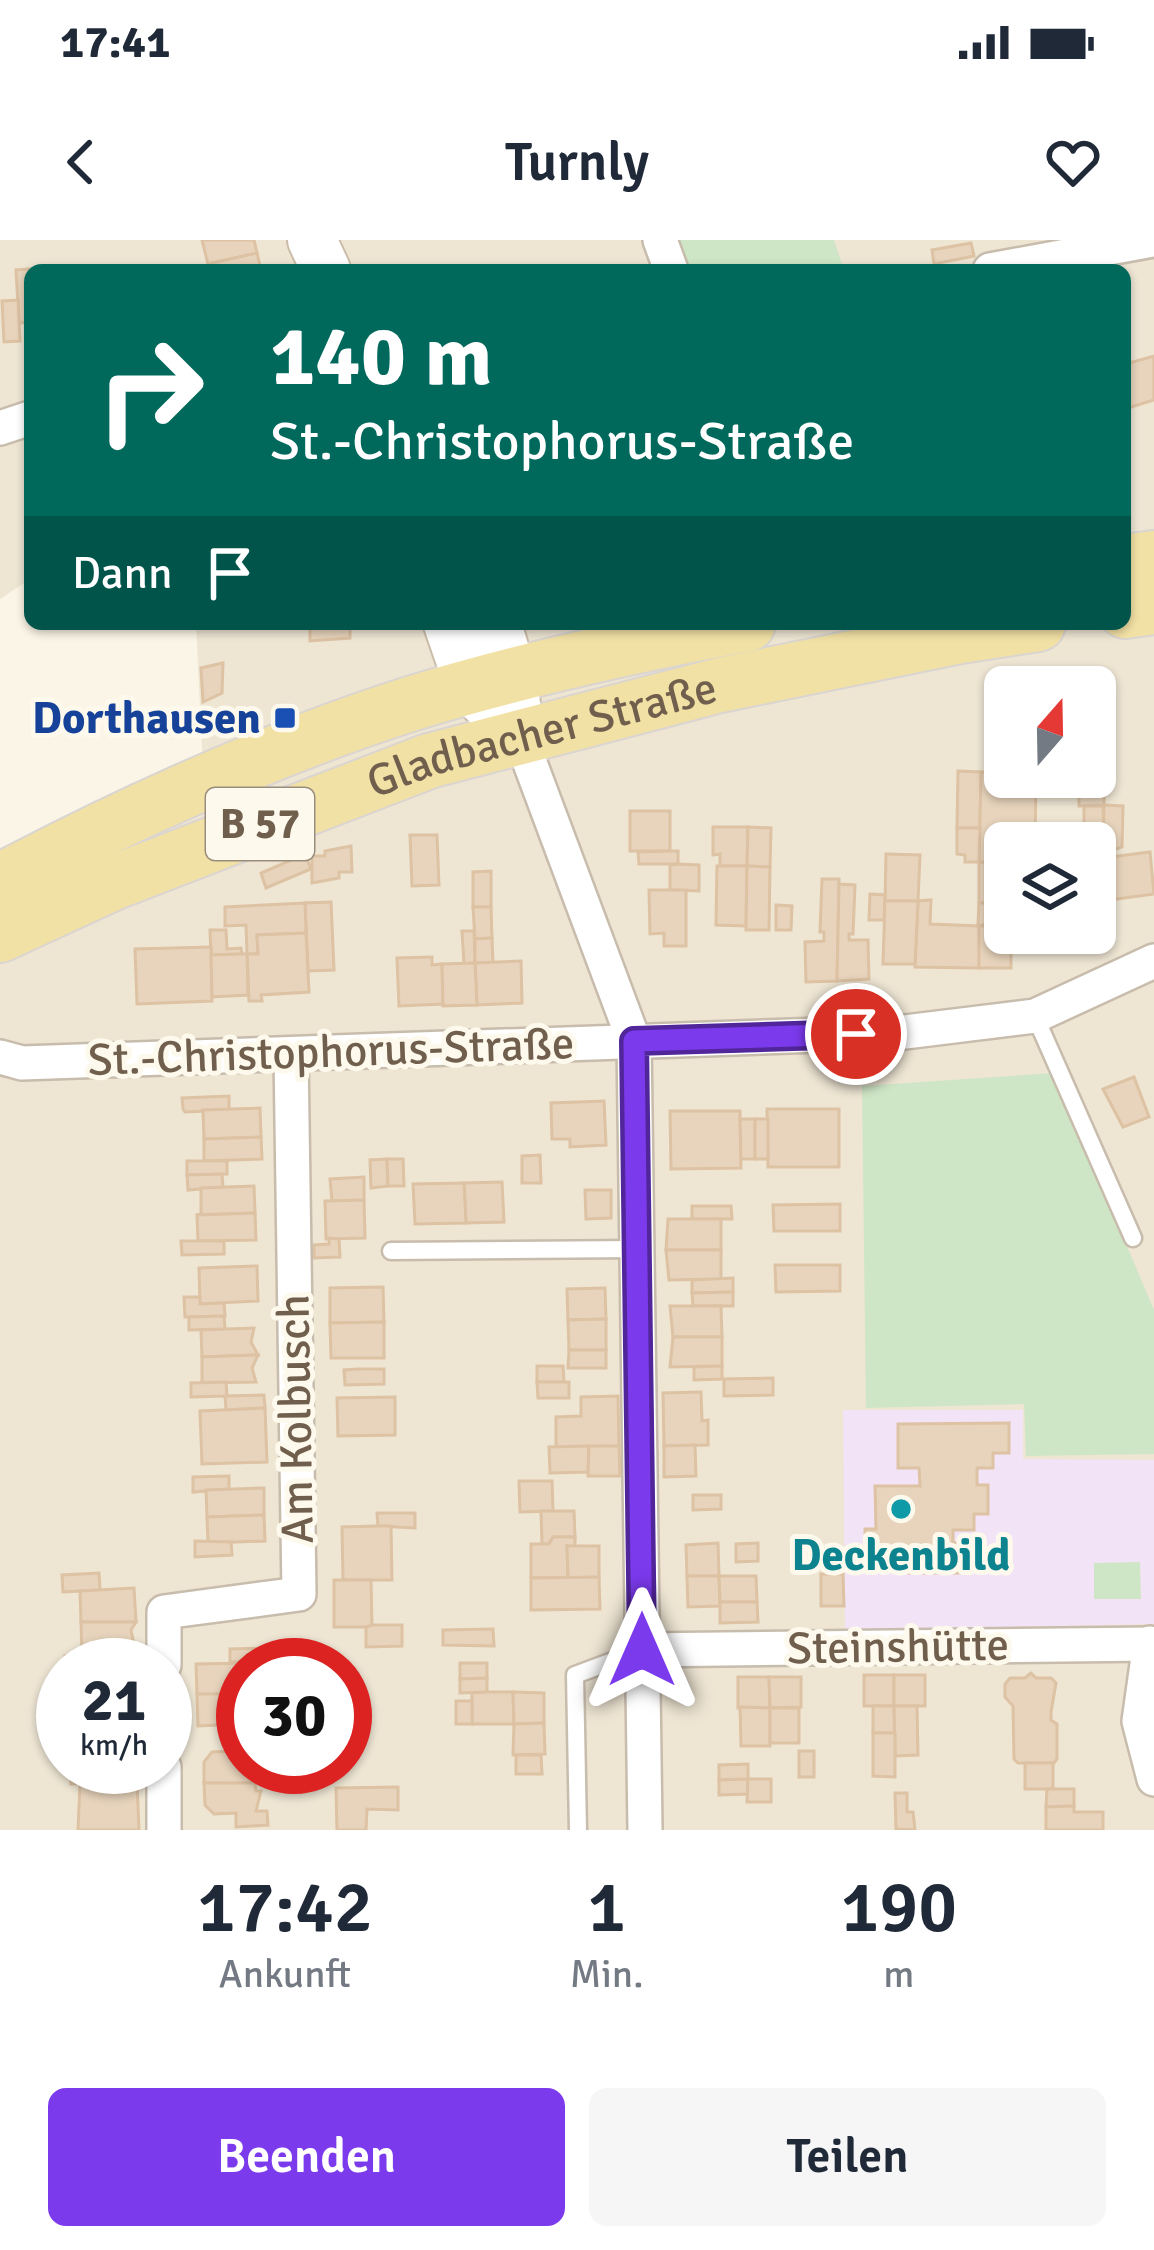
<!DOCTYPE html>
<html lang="de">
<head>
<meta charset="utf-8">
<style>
  :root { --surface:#fff; --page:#f6f6f7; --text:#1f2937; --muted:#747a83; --accent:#7c3aed }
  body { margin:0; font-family:Signika,sans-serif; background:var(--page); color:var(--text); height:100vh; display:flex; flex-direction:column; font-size:45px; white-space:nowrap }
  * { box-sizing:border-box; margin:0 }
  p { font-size:39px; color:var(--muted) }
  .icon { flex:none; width:66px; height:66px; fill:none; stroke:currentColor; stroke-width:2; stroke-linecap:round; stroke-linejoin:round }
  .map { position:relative; height:1590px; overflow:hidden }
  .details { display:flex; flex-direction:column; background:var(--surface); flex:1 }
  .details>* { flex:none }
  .top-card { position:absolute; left:24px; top:24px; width:1107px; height:366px; border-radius:18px; box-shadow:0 3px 9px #0004; background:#00695c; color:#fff; overflow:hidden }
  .needle { width:78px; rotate:20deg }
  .controls { position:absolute; left:984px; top:426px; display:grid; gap:24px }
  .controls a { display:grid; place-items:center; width:132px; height:132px; border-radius:18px; background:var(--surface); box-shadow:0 3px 9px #0004; font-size:60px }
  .speed { position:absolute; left:36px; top:1398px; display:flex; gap:24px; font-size:60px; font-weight:700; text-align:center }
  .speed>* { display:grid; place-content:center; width:156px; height:156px; border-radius:50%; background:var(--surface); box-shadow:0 3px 9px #0004; line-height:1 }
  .speed small { font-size:30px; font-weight:400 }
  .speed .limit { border:18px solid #d22; background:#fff; color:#111 }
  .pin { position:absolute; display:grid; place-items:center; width:102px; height:102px; color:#fff; margin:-51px; border:6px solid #fff; border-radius:50%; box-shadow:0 3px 12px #0007 }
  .me { position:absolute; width:132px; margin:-66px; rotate:0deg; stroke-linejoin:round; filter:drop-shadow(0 0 9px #0008) }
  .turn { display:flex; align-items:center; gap:42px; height:252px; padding:0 48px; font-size:54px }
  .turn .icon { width:156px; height:156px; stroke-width:2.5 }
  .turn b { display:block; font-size:84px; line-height:102px }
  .then { display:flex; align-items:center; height:114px; padding:0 48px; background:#0003; gap:24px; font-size:45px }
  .eta { display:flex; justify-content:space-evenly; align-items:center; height:204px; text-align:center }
  .eta b { font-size:72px; font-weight:600; line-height:84px }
  .button { display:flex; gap:24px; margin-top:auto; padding:24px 48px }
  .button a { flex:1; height:138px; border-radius:18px; background:var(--accent); color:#fff; font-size:48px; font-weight:600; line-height:138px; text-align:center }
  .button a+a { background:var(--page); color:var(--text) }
  .status { display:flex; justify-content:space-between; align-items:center; height:84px; padding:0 60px; background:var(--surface); direction:ltr }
  .status svg { height:33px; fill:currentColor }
  header { display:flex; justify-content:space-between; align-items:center; height:156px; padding:0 48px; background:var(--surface); font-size:54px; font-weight:600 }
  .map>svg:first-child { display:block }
  .residential { fill:#eee5d3; fill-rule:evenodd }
  .education { fill:#f2e3f6 }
  .green { fill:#cfe6c6 }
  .building { fill:#e8d4bc; stroke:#ddc2a3; stroke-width:3 }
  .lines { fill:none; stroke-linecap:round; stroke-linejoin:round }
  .lane-casing { stroke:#c8bcac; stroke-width:21 }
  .street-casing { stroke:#c8bcac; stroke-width:38 }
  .secondary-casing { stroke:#cbbda9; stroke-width:52 }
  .primary-casing { stroke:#dad5d1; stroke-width:58 }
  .lane { stroke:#fff; stroke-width:16 }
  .street { stroke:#fff; stroke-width:33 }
  .secondary { stroke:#fff; stroke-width:48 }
  .primary { stroke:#f2e1a5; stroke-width:54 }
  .route-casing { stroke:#51269a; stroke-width:30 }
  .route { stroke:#7c3aed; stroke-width:21 }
  .transit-dot { fill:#1a4fb4; stroke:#fdf9ec; stroke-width:4.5 }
  .culture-dot { fill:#0f9aa8; stroke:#fdf9ec; stroke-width:4.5 }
  .labels { text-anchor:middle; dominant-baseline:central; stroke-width:10; stroke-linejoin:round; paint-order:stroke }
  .shield { fill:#fdf9ec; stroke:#9b8d7d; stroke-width:3 }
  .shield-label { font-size:42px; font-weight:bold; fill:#715f4e }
  .transit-label { font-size:45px; font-weight:bold; fill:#164399; stroke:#fdf9ec; text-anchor:end }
  .street-label { font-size:45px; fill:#715f4e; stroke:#fdf9ec }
  .culture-label { font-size:45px; font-weight:bold; fill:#0d838f; stroke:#fdf9ec }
</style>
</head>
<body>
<div class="status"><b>17:41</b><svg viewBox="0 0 49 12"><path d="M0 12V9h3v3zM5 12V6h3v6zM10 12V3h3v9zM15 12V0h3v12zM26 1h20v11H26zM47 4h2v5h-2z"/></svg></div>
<header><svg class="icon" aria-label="back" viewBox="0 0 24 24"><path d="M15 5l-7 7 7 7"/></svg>Turnly<svg class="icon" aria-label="heart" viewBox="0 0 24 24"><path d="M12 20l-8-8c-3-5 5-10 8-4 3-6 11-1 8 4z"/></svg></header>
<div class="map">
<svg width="1154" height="1590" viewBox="0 0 1154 1590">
  <rect width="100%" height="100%" fill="#faf5e6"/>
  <path class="residential" d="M0,0h1154v1590h-1154v-973l203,-89 -7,-144h929v-354h-1095v309l-30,20zM1005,447h90v90h-90zM1005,603h90v90h-90zM63,1425h102v102h-102zM243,1425h102v102h-102z"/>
  <path class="education" d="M843,1170h180v49l131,1v164l-309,6z"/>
  <g class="green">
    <path d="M675,0h159l10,30h-159z"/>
    <path d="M1054,833l100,237v144l-128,2 -2,-52 -158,4 -4,-322z"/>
    <path d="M1140,1322l1,37h-47v-36z"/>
  </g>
  <g class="building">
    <path d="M254,0l3,13 -49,11 -6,-24z"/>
    <path d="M971,3l3,13 -40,8 -2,-14z"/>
    <path d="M257,13l4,17h-52l-1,-6z"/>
    <path d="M56,27l-26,3v52l-11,1 -3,-53z"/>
    <path d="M18,60l2,41 -16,1 -2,-41z"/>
    <path d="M1154,116v44l-29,9 1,-45z"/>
    <path d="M310,384h40v14l-40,3z"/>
    <path d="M223,423l-1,30 -19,9 -2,-34z"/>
    <path d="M958,531l23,1 -1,56h-23z"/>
    <path d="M981,532l55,5 -1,66h-30v61l-8,-1 1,-40 -19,-1z"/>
    <path d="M1079,540h25v25l-25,1z"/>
    <path d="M1104,565l19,1 -1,41 -9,3 1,7 -11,1z"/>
    <path d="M1084,566h19l1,39 -20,-2z"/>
    <rect x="630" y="571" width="40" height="40"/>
    <path d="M713,587h35l-1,39h-27v-12l-7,1z"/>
    <path d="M748,587l23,1 -1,39 -23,-1z"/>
    <path d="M957,588h23l-1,34h-14v-7l-8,-1z"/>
    <path d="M410,595h27l2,50 -27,1z"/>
    <path d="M351,606l1,26h-13v6l-27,5v-27h13v-5z"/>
    <path d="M670,611h8v13h-39l-1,-12z"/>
    <path d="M1150,612l4,42 -45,6 -6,-42z"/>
    <path d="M305,614l6,15 -45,19 -5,-15z"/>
    <path d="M886,614l34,1 -2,46h-33z"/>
    <path d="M1103,618l6,42 -14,2v-43z"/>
    <path d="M979,622l19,1 -1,40h-18z"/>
    <path d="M678,624l21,1v26l-29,-1v-25z"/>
    <path d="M717,626h30l-1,60 -30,-1z"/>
    <path d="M747,626l23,1 -1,63h-23z"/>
    <path d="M491,631v36h-18v-35z"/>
    <path d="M822,639h17l-2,102 -31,1 -1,-40 19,-1v-9h-4z"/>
    <path d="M839,644l16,1 -2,49h-4v6h19l1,39 -32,2z"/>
    <path d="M649,650h37v56h-22v-13l-14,1z"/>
    <path d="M870,654l15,1 -1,25h-15z"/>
    <path d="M931,660l-1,24 49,2v42l-64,-1 3,-66z"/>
    <path d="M885,661h33l-3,63h-32z"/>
    <path d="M331,662l3,68 -26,1 -3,-68z"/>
    <path d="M305,663l1,30 -49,2 1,19h-11l-1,-29 -21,1v-19z"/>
    <path d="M979,663h18v23l-19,-1z"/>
    <path d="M776,665l16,1 -1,24h-15z"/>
    <path d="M473,667h18l1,31 -17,1z"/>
    <path d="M979,686h26v7h6v35h-32z"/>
    <path d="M210,690h16l1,19 14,-1 1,6 -31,1z"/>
    <path d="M462,691h12l1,32 -11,1z"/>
    <path d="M306,693l3,59 -48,3 1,6h-13l-2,-47h11l-1,-19z"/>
    <path d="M492,698l1,25h-18v-24z"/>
    <path d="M211,707l1,54 -75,3 -2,-55z"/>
    <path d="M242,714h5l1,41 -36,2 -1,-42z"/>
    <path d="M432,717v8l10,-1 1,40 -44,2 -2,-48z"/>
    <path d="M521,721l1,42 -45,2 -2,-42z"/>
    <path d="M475,723l2,42 -34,1 -1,-42z"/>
    <path d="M1134,837l15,40 -26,10 -20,-38z"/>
    <path d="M229,856v14l-44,2 -2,-3 -1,-11z"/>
    <path d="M604,861l2,44 -36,2v-8h-18l-1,-36z"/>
    <path d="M260,868l1,29 -57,2 -1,-29z"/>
    <path d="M767,869h72v58h-71z"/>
    <path d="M670,871h70l1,57 -70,1z"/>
    <path d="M740,879h15v40h-14z"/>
    <rect x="755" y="879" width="13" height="40"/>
    <path d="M261,897l1,22 -58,2v-22z"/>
    <path d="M540,915l1,28h-19v-27z"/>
    <path d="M387,919l1,27 -17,2 -1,-28z"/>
    <path d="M387,919h16l1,27h-16z"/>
    <path d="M187,921h40v13l-40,1z"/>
    <path d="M222,934l1,13 -35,3 -1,-15z"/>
    <path d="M364,937v23l-32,1 -2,-22z"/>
    <path d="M502,942l2,40 -38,1 -2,-40z"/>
    <path d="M464,943l2,40 -51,1 -2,-40z"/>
    <path d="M254,946l1,27 -58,2 4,-1v-26z"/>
    <path d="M585,950h26v28l-25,1z"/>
    <path d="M364,960l1,38 -39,1 -1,-38z"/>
    <path d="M840,964v27h-66l-1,-26z"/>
    <path d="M692,966h39l1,13h-40z"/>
    <path d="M255,973l1,27 -58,1 -1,-26z"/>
    <path d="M668,979h53v31h-55z"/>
    <path d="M329,998l10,1 1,18 -26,1v-13l15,-1z"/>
    <path d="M181,1001h43v13l-42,1z"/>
    <path d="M666,1010h55v29l-52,1z"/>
    <path d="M775,1025h65v26l-64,1z"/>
    <path d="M257,1026l1,35 -58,3 -1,-36z"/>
    <path d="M733,1038v14l-41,1v-13z"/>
    <path d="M383,1047l1,35 -54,1v-35z"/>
    <path d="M605,1048l1,31 -38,1 -1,-31z"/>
    <path d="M733,1052v14h-40l-1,-13z"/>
    <path d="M184,1057h16v7l24,-1 1,13 -40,1z"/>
    <path d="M670,1066h51l1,31h-49z"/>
    <path d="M224,1076l1,13 -36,1v-13z"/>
    <path d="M606,1079v31h-37l-1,-30z"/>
    <path d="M384,1082v36h-53l-1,-35z"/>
    <path d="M254,1088l-3,14 7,13 -56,2 -1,-27z"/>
    <path d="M673,1097h49v29l-52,1z"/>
    <path d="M569,1110h37v18h-38z"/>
    <path d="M258,1115l-6,13 4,14 -54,1v-26z"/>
    <path d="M537,1126h26l1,16h-27z"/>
    <path d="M722,1126v13l-28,1v-13z"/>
    <path d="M358,1129h26v15l-39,1 -1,-15z"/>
    <path d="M773,1138v17l-49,1v-17z"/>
    <path d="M226,1142l1,14 -36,1v-14z"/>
    <path d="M537,1142h32v16h-31z"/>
    <path d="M701,1152l1,29 6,-1v25l-44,1 -1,-53z"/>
    <path d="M264,1155l1,13 -39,2 -1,-14z"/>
    <path d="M618,1156l1,50 -63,1v-30l25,-1v-19z"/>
    <path d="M395,1157v38l-57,1 -1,-38z"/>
    <path d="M265,1168l2,54 -65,2 -2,-53z"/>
    <path d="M1009,1183v30h-16v15h-16v17h11v29h-14v16h-21v13h14l1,30h-59l-1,-11 -42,4 -1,-37h11l-1,-43h45l-1,-18h-21v-44z"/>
    <path d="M695,1205l1,31 -32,1v-31z"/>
    <path d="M589,1206l-1,26 -38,1 -1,-26z"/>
    <path d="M589,1206h30l1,30h-32z"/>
    <path d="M229,1236v13l-36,3v-15z"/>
    <path d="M519,1241h33l1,30 -33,1z"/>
    <path d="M264,1248v27l-57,2 -1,-27z"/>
    <path d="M693,1255h28v14l-28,1z"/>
    <path d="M541,1271h33l1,26h-22l-4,7h-7z"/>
    <path d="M377,1273h38v15l-37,-2z"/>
    <path d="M264,1275l1,26 -57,2 -1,-26z"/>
    <path d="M378,1286h13l1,54h-49l-1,-53z"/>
    <path d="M553,1297h22v10l-8,-1 1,32h-37v-34h18z"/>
    <path d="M195,1301l36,1 1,13 -37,2z"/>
    <path d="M718,1303l1,33h-32l-1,-31z"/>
    <path d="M758,1303v18l-22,1v-18z"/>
    <path d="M567,1306h32v31l-31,1z"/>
    <path d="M99,1333l1,17 -37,2 -1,-17z"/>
    <path d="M821,1334h22l1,32h-23z"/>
    <path d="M687,1336h32l1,30 -32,1z"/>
    <path d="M719,1336h37l1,26h-37z"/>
    <path d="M599,1337l1,32 -69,1v-32z"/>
    <path d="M334,1340h37l1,47h-38z"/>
    <path d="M134,1348l2,34h-55l-1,-31z"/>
    <path d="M720,1362h37l1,20 -38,1z"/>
    <path d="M81,1382h55l-5,8 5,24 -54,1z"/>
    <path d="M372,1385h30v21l-36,1v-20z"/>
    <path d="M493,1389l1,17 -51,-1v-15z"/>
    <path d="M270,1408l1,14h-41v-13z"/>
    <path d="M103,1415v10h-38v-9z"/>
    <path d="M254,1423l-11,2v29h-46l-1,-30z"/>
    <path d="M460,1423h27v15l-27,1z"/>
    <path d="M1031,1433l5,5h15l5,5 -5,29v8l6,4v35l-3,4h-36l-4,-4 -1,-53 -8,-9v-13l5,-6h15z"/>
    <rect x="864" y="1435" width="30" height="31"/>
    <rect x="894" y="1435" width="31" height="31"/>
    <path d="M738,1437h31l1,31h-32z"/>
    <path d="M769,1437h32v30l-31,1z"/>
    <path d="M487,1438v14l-27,1v-14z"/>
    <path d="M487,1452h26l1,32h-42v-31z"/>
    <path d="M513,1452l31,1v30l-30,1z"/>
    <path d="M197,1454h46v30l-45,2z"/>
    <rect x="456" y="1461" width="16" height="23"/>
    <path d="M873,1466h21l1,27h-22z"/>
    <path d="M894,1466h23l1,49 -23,1z"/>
    <path d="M740,1467l30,1v38h-29z"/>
    <rect x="770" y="1468" width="29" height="35"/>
    <path d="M544,1483l1,31 -32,1 1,-31z"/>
    <path d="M873,1493h22v44l-22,-1z"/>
    <path d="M234,1498h9v29h16l-4,16h-51v-21l8,-10 22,-1z"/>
    <rect x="799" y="1511" width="15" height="26"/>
    <path d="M516,1515h25l1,19h-26z"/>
    <rect x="1025" y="1523" width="28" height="26"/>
    <path d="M748,1524v15l-29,1v-15z"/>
    <path d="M106,1528l1,15 -36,1 -1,-15z"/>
    <path d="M748,1539v15l-29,1v-15z"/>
    <path d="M748,1539h23v23h-24z"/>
    <path d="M137,1542l2,48h-61l2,-46z"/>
    <path d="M204,1543h51l1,8h5l-5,20h11l1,14 -32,2v-14l-22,1 -9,-9z"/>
    <path d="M398,1547v23l-31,-1 -1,21h-29l-1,-42z"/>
    <path d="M1047,1549h27v17l-28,1z"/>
    <path d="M895,1553h12v19h6l2,18 -19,-1z"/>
    <path d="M1074,1566v6h29v18h-57v-23z"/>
  </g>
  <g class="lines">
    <defs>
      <g id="lane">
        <path d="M1035,776l98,222"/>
        <path d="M391,1011l248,-2"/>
        <path d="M578,1590l-3,-155 67,-25"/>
      </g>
      <g id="street">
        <path d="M660,0l11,30"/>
        <path d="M990,30l163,-30"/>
        <path d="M0,188l30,-10"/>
        <path d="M521,499l113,302 11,789"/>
        <path d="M0,817l22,6 883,-31 130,-16 119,-55"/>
        <path d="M1150,1403l-11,78 15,58"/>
        <path d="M642,1410l512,-6"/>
        <path d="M164,1425v-53l135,-18 -8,-540"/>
        <path d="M164,1590v-63"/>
      </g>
      <g id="secondary">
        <path d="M312,0l14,30"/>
        <path d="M448,384l22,64 51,51"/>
        <path d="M497,384l16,54 4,35"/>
      </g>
      <g id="primary">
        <path d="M1125,322l29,-4"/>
        <path d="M1125,371l29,-4"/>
        <path d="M0,641c131,-69 270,-132 410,-177 110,-34 225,-59 338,-80"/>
        <path id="s1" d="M0,695l115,-53 314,-121 291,-76 240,-49 78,-12"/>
      </g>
    </defs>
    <use href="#lane" class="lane-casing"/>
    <use href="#street" class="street-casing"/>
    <use href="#secondary" class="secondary-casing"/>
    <use href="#primary" class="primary-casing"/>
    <use href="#lane" class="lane"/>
    <use href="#street" class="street"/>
    <use href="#secondary" class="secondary"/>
    <use href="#primary" class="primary"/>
  </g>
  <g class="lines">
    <defs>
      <path id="route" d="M642,1410l-8,-609 222,-7"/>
    </defs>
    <use href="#route" class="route-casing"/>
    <use href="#route" class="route"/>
  </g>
  <rect class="transit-dot" x="273" y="466" width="24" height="24" rx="6"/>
  <circle class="culture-dot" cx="901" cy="1269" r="12"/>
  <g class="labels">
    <rect class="shield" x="206" y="548" width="108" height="72" rx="9"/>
    <g class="shield-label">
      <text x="260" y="584">B 57</text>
    </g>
    <g class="transit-label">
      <text x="261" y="478">Dorthausen</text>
    </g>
    <g class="street-label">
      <text stroke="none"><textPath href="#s1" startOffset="579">Gladbacher Straße</textPath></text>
      <text transform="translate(331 812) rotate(-2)">St.-Christophorus-Straße</text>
      <text transform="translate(296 1179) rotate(-91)">Am Kolbusch</text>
      <text transform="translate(898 1407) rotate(-1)">Steinshütte</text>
    </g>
    <g class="culture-label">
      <text x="901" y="1315">Deckenbild</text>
    </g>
  </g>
</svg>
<div class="controls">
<a><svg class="needle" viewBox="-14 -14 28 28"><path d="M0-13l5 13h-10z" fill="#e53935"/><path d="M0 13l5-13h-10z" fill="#747a83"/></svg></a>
<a><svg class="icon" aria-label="layers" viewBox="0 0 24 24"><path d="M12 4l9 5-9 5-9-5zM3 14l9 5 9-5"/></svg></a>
</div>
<div class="speed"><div>21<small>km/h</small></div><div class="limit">30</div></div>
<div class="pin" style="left:856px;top:794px;background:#d93025"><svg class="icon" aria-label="arrive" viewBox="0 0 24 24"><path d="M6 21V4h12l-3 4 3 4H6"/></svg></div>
<svg class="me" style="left:642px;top:1410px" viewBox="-20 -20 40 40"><path d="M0-17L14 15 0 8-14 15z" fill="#7c3aed" stroke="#fff" stroke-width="4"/></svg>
<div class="top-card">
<div class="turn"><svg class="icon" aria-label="right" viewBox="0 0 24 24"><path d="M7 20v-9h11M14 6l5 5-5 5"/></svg><div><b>140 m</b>St.-Christophorus-Straße</div></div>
<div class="then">Dann<svg class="icon" aria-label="arrive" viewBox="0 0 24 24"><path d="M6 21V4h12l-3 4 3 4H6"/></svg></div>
</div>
</div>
<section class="details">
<div class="eta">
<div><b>17:42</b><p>Ankunft</p></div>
<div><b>1</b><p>Min.</p></div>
<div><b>190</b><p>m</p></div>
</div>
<div class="button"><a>Beenden</a><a>Teilen</a></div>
</section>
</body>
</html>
